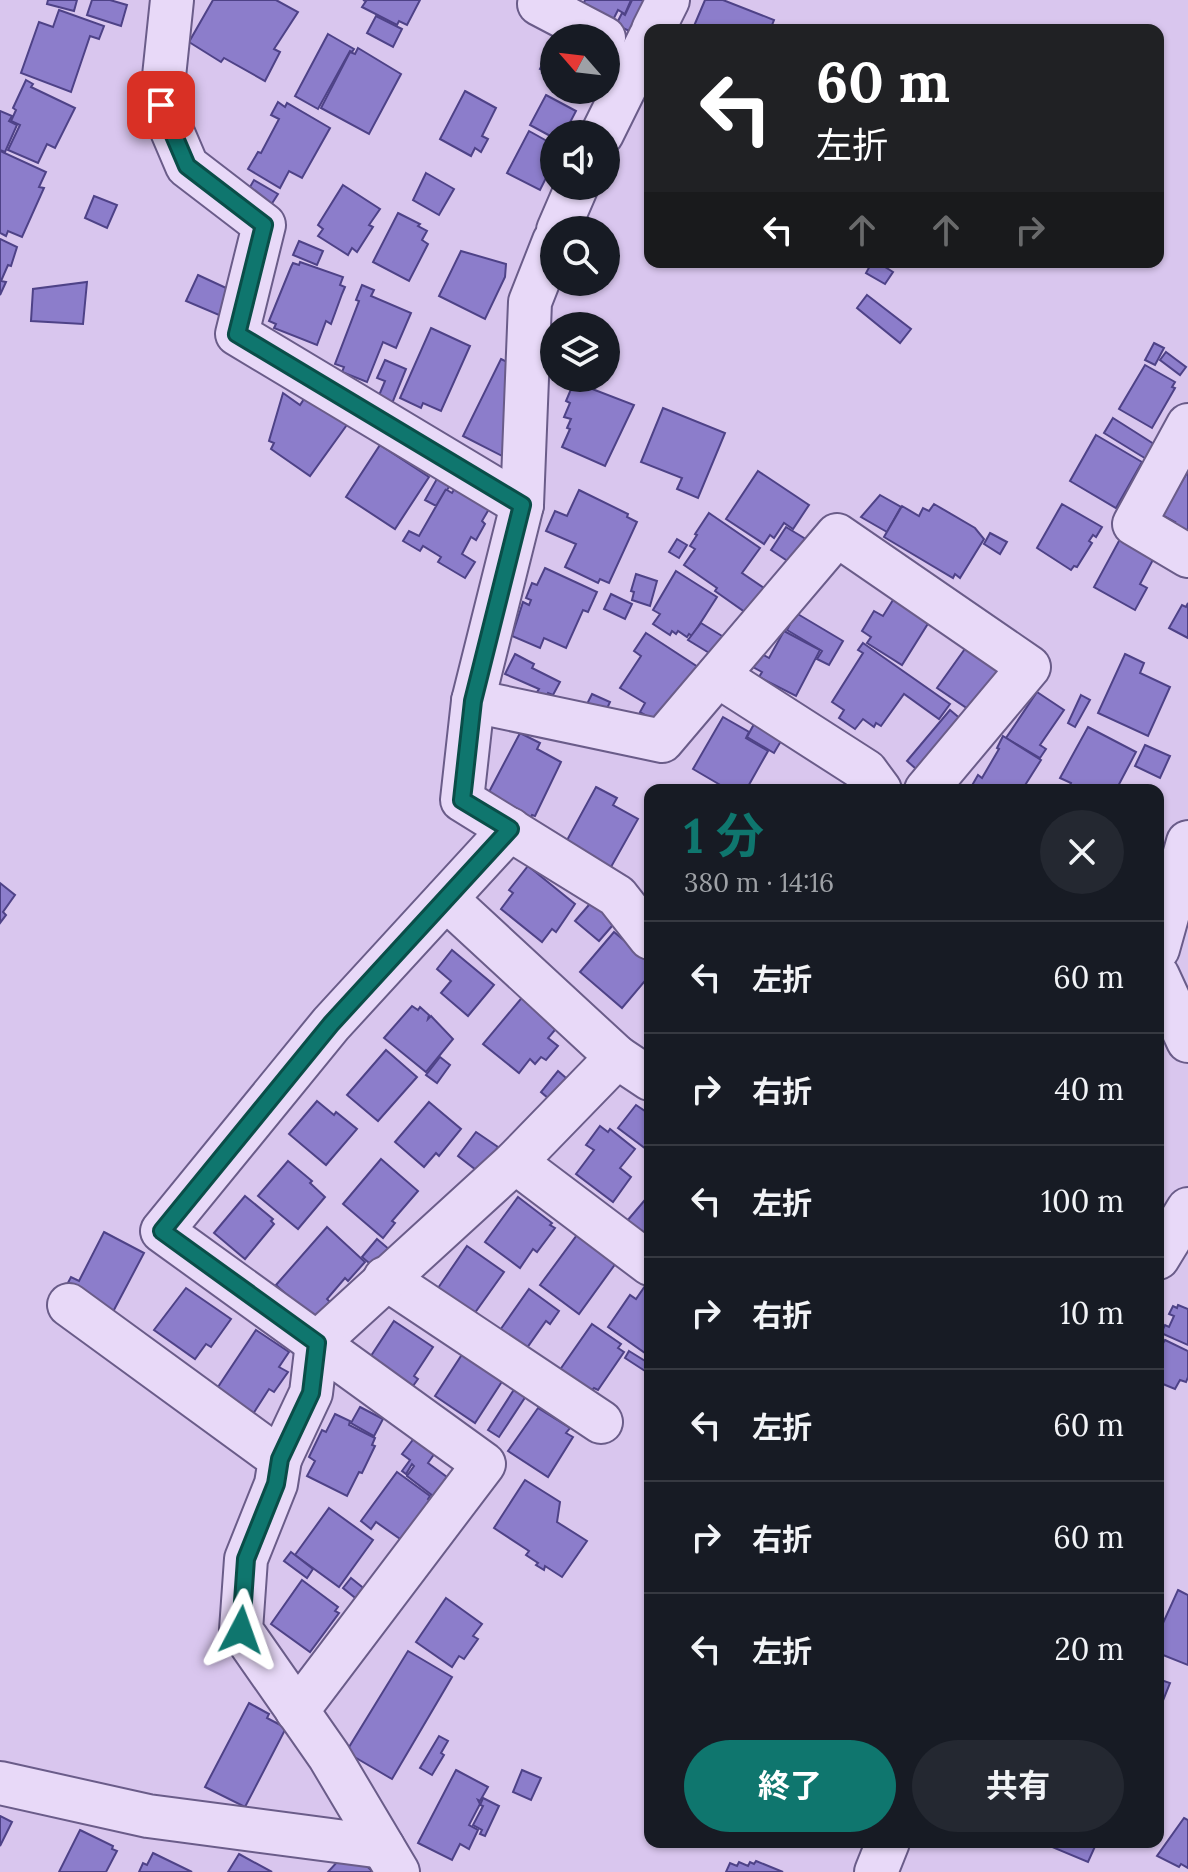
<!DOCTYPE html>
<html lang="ja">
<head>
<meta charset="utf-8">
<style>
  :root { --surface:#171b24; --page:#242831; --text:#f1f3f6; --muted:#9ea1a6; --line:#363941; --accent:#0f766e }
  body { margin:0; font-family:Lora,"Noto Sans JP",serif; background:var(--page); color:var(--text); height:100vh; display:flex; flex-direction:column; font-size:30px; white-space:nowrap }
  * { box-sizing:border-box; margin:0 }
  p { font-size:26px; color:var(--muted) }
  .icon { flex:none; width:44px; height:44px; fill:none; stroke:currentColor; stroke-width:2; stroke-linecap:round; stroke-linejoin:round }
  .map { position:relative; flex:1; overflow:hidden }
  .sheet { position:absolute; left:644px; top:784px; width:520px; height:1064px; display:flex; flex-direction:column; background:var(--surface); border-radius:16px; box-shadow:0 2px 6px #0004 }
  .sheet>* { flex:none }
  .hud { position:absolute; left:644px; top:24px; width:520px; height:244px; border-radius:16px; box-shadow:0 2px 6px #0004; background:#202124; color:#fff; overflow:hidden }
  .needle { width:52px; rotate:298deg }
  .fabs { position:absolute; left:540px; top:24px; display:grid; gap:16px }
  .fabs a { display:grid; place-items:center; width:80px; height:80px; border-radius:50%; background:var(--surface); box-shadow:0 2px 6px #0004; font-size:40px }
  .pin { position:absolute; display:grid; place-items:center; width:68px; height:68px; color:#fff; margin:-34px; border-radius:16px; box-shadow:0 4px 12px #0006 }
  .me { position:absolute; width:88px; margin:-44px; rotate:4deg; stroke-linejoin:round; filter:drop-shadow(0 0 6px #0008) }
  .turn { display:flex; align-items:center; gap:28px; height:168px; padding:0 40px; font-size:36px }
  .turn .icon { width:104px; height:104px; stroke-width:2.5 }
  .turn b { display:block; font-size:56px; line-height:68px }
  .lanes { display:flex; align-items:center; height:76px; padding:0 40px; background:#0003; justify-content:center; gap:40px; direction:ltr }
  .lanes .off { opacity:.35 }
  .round { display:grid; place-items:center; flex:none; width:84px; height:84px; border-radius:42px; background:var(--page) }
  .headline { display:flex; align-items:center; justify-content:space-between; height:136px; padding:0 40px }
  h1 { font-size:48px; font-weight:700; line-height:60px; color:var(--accent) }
  .action { display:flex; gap:16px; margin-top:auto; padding:16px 40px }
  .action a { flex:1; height:92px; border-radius:48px; background:var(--accent); color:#fff; font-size:32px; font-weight:700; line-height:92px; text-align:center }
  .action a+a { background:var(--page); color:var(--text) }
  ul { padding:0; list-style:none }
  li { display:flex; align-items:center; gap:24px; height:112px; padding:0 40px; border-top:2px solid var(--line) }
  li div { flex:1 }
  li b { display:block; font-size:30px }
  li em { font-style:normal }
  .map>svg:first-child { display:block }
  .building { fill:#8c7dcb; stroke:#4e4287; stroke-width:2 }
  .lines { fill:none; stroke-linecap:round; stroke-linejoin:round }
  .minor-casing { stroke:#6a5c89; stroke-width:46 }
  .minor { stroke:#e8d9f8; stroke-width:42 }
  .route-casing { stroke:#0a4d48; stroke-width:20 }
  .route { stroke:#0f766e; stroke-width:14 }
</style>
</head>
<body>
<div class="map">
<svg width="1188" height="1872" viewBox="0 0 1188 1872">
  <rect width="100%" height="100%" fill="#d9c6ee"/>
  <g class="building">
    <path d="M48,0h29l-3,11 -27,-7z"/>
    <path d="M92,0h18l17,5 -6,21 -34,-11z"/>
    <path d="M213,0h63l22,12 -24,37 6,3 -15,29 -41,-23 -3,4 -32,-20z"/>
    <path d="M363,0h57l-13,25 -8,-4 -2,4 -35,-18 4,-6z"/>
    <path d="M585,0h46l-6,14 -7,-4 -5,10 -30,-14z"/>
    <path d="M632,0h31l-18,38 -29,-13 6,-12 3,2z"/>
    <path d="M705,0h18l51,20 -4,10h-74l1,-3 -3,-1z"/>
    <path d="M59,10l45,16 -5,13 -9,-3 -19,56 -50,-19 18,-51 14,5z"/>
    <path d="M376,16l26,13 -9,18 -26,-14z"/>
    <path d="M328,34l26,15 -2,3 -2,-1 -32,58 -23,-13z"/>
    <path d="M554,41v38l-12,-6 1,-3 -3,-1z"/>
    <path d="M358,48l43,26 -32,60 -48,-26 29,-56 5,2z"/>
    <path d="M26,80l7,4 -2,3 44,21 -20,40 -8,-4 -9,19 -30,-13 12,-25 -9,-4 5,-11 -3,-2z"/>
    <path d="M465,91l31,17 -14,28 6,3 -7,13 -6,-4 -4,8 -31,-17z"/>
    <path d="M546,95l30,16 -12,23h-10v4l-24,-13z"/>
    <path d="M278,102l7,5 2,-4 43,25 -28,50 -13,-7 -9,17 -32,-19 10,-17 3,1 18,-34 -8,-4z"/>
    <path d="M0,111l12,5 -3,5 8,4 -12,27 -5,-2z"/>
    <path d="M529,131l25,14 -3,10 3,2v5l-14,28 -33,-17z"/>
    <path d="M0,151l46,21 -7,15 5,1 -22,49 -14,-6 -2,5 -6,-3z"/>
    <path d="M426,173l28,16 -15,26 -26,-15z"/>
    <path d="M254,180l24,14 -7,11 -24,-13z"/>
    <path d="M343,185l37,24 -11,16 4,2 -16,25 -5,-4 -4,7 -30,-19 5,-7 -5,-4z"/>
    <path d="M94,196l23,9 -10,23 -22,-10z"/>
    <path d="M398,213l22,11 -2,2 9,5 -5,9 6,4 -19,37 -36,-19z"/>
    <path d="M0,239l17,8 -6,19 -3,-1 -7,16 5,1 -6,13z"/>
    <path d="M299,241l24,10 -6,14 -24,-10z"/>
    <path d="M461,251l45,13 -1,13 -20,42 -46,-23z"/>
    <path d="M300,262l43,15 -3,8 5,2 -3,7 -11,30 -5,-3 -9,24 -43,-17 2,-4 -7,-3 22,-54 2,-4 6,2z"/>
    <path d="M872,262h5l16,10 -8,12 -19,-11z"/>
    <path d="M198,275l39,18 -11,25 -40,-17z"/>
    <path d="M87,282l-4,42 -52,-3 2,-32z"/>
    <path d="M362,285l12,5 -3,6 40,17 -15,35 -13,-6 -16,40 -25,-10 2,-5 -9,-3 24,-63 -3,-1z"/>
    <path d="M867,295l44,34 -11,14 -43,-35z"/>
    <path d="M431,328l39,18 -29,65 -18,-8 -2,5 -21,-10z"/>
    <path d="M1154,343l10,5 -9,17 -10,-5z"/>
    <path d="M1166,352l20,15 -6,8 -20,-15z"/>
    <path d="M501,359l38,19 -29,82 -47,-24z"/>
    <path d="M385,360l21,9 -17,42 -14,-6 10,-24 -8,-3z"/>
    <path d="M1145,365l30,17 -3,5 3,1 -23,40 -33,-19z"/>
    <path d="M574,382l60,23 -29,61 -43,-19 8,-18 -3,-1 4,-9 -7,-2 6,-14 -4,-2z"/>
    <path d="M283,393l17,12 8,-12 41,29 -39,54 -39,-27 3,-6 -5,-2z"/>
    <path d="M663,408l62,25 -27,65 -21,-9 5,-11 -41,-16z"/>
    <path d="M1113,418l52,33 -9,14 -52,-32z"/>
    <path d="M1096,435l46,27 -26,46 -46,-27z"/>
    <path d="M380,445l49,32 -34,52 -49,-32z"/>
    <path d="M758,471l51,34 -16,24 -9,-6 -10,15 -4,-3 -6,9 -38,-25z"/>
    <path d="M1188,471v65l-16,-10 3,-4 -13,-7z"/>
    <path d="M438,477l13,7 -4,6 5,3 3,-5 34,21 -7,12 3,3 -9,16 -5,-3 -9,17 13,8 -10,16 -27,-16 3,-5 -18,-11 -3,5 -17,-10 6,-10 10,5 27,-47 -10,17 -11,-6z"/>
    <path d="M579,490l49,24 -1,3 10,5 -28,61 -9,-4 -2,4 -33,-16 11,-23 -30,-13 9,-20 12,5z"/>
    <path d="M880,495l21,12 -14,25 -26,-15z"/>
    <path d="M934,504l41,24 9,11 -24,39 -5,-4 -2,4 -69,-41 18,-31 17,10 4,-8 6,3z"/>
    <path d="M1062,504l40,23 -6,10 -3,-2 -4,6 3,2 -15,24 -3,-1 -3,4 -34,-22z"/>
    <path d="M709,513l51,35 -18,25 28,19 -18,25 -37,-26 2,-3 -33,-23 11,-16 -5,-3 7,-11 -2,-1z"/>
    <path d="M786,527l36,22 -18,23 -33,-22z"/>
    <path d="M990,533l17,9 -7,12 -16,-10z"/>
    <path d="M677,539l10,6 -8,13 -10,-6z"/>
    <path d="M1120,539l34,19 -14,26 7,4 -12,22 -41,-23z"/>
    <path d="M545,568l52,24 -9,20 -5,-2 -17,38 -22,-10 -4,10 -28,-12 11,-34 6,3 2,-5 -5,-2 6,-15 5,2z"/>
    <path d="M676,571l41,26 -25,39 -3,-2 -2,3 -9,-6 -2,3 -4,-3 -2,4 -17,-11 7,-10 -7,-4z"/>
    <path d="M636,574l21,7 -7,25 -18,-6 2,-8 -3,-1z"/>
    <path d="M898,592l36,22 -32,51 -35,-22 4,-6 -9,-6 12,-20 9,5z"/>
    <path d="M611,594l21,10 -7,15 -21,-10z"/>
    <path d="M1188,603v35l-19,-10 13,-23 4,2z"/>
    <path d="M796,613l47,28 -14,24 -12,-6 5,-8 -35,-21z"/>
    <path d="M701,623l34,21 -11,18 -36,-22z"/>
    <path d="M784,631l36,19 -24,46 -37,-19 3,-5 -9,-5 7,-14 9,5z"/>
    <path d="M646,633l58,38 -23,64 -41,-23 5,-9 -25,-15 21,-32 -7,-5z"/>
    <path d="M972,639l36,32 -31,44 -40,-27z"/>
    <path d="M863,643l87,61 -11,15 -35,-25 -23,32 -5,-3 -2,4 -11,-8 -8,10 -16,-11 5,-8 -12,-8 31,-49 -5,-3z"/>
    <path d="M515,654l19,10 -2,4 28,14 -7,13 -5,-2 -2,4 -9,-5 2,-3 -34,-15z"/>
    <path d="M1125,654l19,9 -4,10 30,14 -22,49 -50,-23z"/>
    <path d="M1037,692l27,18 -24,35 6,4 -6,9 -34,-20z"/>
    <path d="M592,694l18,8 -5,11 -18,-9z"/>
    <path d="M1081,695l9,5 -15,27 -7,-4z"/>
    <path d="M950,710l37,31 -47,49 -33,-29z"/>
    <path d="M760,713l28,16 -14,24 -27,-16z"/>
    <path d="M723,717l26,15 -3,6 22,13 -22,39h-17l-36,-21z"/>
    <path d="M1088,727l48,25 -20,38h-48l3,-7 -11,-5z"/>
    <path d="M520,733l20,10 -3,6 24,13 -26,54 -3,-1 -5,10 -27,-15 -11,-18z"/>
    <path d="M1003,736l38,24 -19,30h-58l2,-3 4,2 8,-14 4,3 17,-29 -2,-1z"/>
    <path d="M1145,745l25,11 -10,22 -25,-12z"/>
    <path d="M596,787l21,11 -4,7 25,14 -27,48 -45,-25z"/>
    <path d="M528,866l47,38 -19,28 -4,-3 -10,13 -41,-33 12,-16 -4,-3z"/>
    <path d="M0,883l15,12 -12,17 3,3 -6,8z"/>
    <path d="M595,898l24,20 -20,23 -24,-20z"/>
    <path d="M614,932l36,30v13l-28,33 -42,-36z"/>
    <path d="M452,950l42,35 -26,31 -27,-23 10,-12 -14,-12z"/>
    <path d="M525,994l35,30 -12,14 10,8 -12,14 -5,-3 -6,7 -5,-5 -11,14 -36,-29z"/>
    <path d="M412,1006l6,4 2,-3 9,8 -1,4 3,-3 22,23 -27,33 -42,-34z"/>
    <path d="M386,1050l31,27 -39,44 -31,-26z"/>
    <path d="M440,1057l10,8 -13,18 -11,-8z"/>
    <path d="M558,1071l22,19 -18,20 -21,-18z"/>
    <path d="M317,1101l17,14 2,-3 21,17 -31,36 -37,-31z"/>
    <path d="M429,1102l32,27 -22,27 -3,-3 -12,14 -29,-25z"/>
    <path d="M636,1105l12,8 2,-3v42l-32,-24z"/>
    <path d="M600,1126l8,6 2,-3 25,20 -15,19 11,9 -18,25 -37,-28 18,-24 -8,-5z"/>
    <path d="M476,1132l22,15 -18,26 -22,-17z"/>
    <path d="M381,1159l37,32 -26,30 3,2 -12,15 -40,-34z"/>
    <path d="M288,1161l24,20 -2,2 15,14 -27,32 -40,-33z"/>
    <path d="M650,1194v46l-23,-19z"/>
    <path d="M245,1196l28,23 -2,2 3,3 -29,35 -31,-26z"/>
    <path d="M518,1197l34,26 -2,2 5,3 -18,24 -4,-3 -13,19 -35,-26z"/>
    <path d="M327,1227l38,35 -17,19 -3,-3 -18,21 3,3 -19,21 -11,-16 -24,-22z"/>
    <path d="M104,1232l40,21 -38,72 -45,-29 10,-19 8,4z"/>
    <path d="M577,1235l39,28 -37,51 -39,-29z"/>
    <path d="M377,1239l20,17 -15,18 -20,-17z"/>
    <path d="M467,1246l37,26 -30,42 -36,-26z"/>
    <path d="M645,1286l5,3v56l-5,8 -37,-26 22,-32 6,4z"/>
    <path d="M186,1288l45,31 -20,28 -5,-3 -11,15 -41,-29z"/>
    <path d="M529,1289l30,22 -9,13 -4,-3 -22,31 -26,-19z"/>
    <path d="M1178,1305l10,4v36l-27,-12 4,-8 4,2 5,-11 -5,-2 4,-8 4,2z"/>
    <path d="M394,1321l39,26 -19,29 4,3 -10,14 -43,-28z"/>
    <path d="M592,1324l29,20 -3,4 6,4 -26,38 -4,-2 -7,8 -30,-22z"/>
    <path d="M256,1330l33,22 -10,15 9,5 -14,20 -5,-3 -16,25 -37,-24z"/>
    <path d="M1165,1340l23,11v26l-2,5 -6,-2 -5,9 -17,-7v-39l4,2z"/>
    <path d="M629,1351l21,13 -5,7 -20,-13z"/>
    <path d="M463,1353l40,27 -28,43 -40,-27z"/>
    <path d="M517,1385l11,8 -29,44 -11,-7z"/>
    <path d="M360,1407l23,12 -9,17 -23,-13z"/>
    <path d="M538,1408l32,20 -4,5 7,4 -25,40 -40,-26z"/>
    <path d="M335,1414l15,7 -1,4 26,13 -3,7 3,1 -13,27 -3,-1 -12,24 -40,-20 8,-15 -6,-4 13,-27 4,2z"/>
    <path d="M415,1437l22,13 -9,13 23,17 -14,19 -30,-23 7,-10 -2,-2 -6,10 -4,-3 8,-11 -8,-6z"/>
    <path d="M397,1472l33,24 -2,3 6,5 -28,39 -30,-21 -5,7 -10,-8z"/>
    <path d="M525,1480l35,22 -3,20 30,19 -25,36 -17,-11 -1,4 -8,-5 2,-2 -12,-8 3,-4 -35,-23z"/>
    <path d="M329,1508l44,32 -34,47 -44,-32z"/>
    <path d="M291,1552l22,17 -6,9 -23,-17z"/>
    <path d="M351,1578l21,17 -8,10 -21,-17z"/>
    <path d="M302,1580l36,27 -3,4 4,2 -29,39 -39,-28z"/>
    <path d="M1178,1590l10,5v70l-30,-12v-19z"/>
    <path d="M446,1598l36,26 -9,12 5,3 -14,20 -5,-3 -7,11 -36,-25z"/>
    <path d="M408,1651l44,26 -60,102 -46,-27z"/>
    <path d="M1158,1679l12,4 -12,30z"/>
    <path d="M249,1703l20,11 -2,4 19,10 -41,79 -40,-20z"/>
    <path d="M439,1736l9,5 -7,12 3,2 -12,20 -12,-7z"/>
    <path d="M456,1770l32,17 -8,14 -2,-1 2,4 -11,21 9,5 -9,19 -9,-5 -8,16 -34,-17z"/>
    <path d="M522,1770l19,8 -10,22 -18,-8z"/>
    <path d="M483,1798l16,8 -14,30 -5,-2 2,-4 -9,-5 10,-19 -3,-1z"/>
    <path d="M0,1816l12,6 -12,24z"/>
    <path d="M1184,1818l4,2v48l-7,-4 -2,3 -22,-11z"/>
    <path d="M80,1830l33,16 -1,3 5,2 -11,21h-47z"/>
    <path d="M1053,1842h44l-9,20 -36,-15z"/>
    <path d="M349,1849l24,23h-45z"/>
    <path d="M153,1853l39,19h-53l4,-9 4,2z"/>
    <path d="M239,1854l33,18h-44z"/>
    <path d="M756,1861l27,11h-57l4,-9 7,3 2,-4 9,4 2,-4 4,2z"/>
  </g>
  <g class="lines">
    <defs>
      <g id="minor">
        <path d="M172,0l-11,105 26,61 77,59 -27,109 285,171"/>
        <path d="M541,0l-2,4 65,34"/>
        <path d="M653,30l15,-30"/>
        <path d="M602,134l48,-97"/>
        <path d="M558,230l19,-44"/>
        <path d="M554,241l-24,61 -8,203 -49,196 -11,99 155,96 33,42"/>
        <path d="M1188,425l-54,99 54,32"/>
        <path d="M718,676l148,95 14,19"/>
        <path d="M473,701l189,40 175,-206 192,132 -103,123"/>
        <path d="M1158,949l30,-107"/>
        <path d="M1158,976l30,65"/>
        <path d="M617,1057l33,22"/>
        <path d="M515,1162l135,102"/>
        <path d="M1158,1258l30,-49"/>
        <path d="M385,1278l216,144"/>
        <path d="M69,1305l211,154 -4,25 -30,75 -5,71 88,126 69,116"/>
        <path d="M280,1459l31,-66 6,-50 198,-181 102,-105 -171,-158"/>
        <path d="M297,1711l187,-247 -322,-233 169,-207 179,-195"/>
        <path d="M0,1783l148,33 235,31"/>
        <path d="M876,1872l12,-30"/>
      </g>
    </defs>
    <use href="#minor" class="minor-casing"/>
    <use href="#minor" class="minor"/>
  </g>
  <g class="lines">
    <defs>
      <path id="route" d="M161,105l26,61 77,59 -27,109 285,171 -49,196 -11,99 48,29 -179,195 -169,207 155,112 -6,50 -31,66 -4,25 -30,75 -5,71"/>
    </defs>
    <use href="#route" class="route-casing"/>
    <use href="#route" class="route"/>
  </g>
</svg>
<div class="fabs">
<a><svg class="needle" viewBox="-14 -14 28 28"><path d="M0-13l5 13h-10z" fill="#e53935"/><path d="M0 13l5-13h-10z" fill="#9ea1a6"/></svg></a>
<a><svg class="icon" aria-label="sound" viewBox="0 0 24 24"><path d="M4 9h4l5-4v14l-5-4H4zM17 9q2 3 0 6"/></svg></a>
<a><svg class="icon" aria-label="search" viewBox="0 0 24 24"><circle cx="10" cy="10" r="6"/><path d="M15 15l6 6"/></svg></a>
<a><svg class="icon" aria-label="layers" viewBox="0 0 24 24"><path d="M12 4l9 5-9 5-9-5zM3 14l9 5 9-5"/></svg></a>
</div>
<div class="pin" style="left:161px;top:105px;background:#d93025"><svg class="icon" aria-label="arrive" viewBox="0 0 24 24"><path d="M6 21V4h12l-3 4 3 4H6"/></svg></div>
<svg class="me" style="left:241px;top:1630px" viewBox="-20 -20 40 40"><path d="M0-17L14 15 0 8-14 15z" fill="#0f766e" stroke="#fff" stroke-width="4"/></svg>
<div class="hud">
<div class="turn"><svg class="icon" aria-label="left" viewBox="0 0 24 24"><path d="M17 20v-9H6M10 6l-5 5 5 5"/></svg><div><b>60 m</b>左折</div></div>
<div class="lanes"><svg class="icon" aria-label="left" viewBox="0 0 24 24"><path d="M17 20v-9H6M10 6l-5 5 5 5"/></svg><svg class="icon off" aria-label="ahead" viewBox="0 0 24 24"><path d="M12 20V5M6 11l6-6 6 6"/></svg><svg class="icon off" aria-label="ahead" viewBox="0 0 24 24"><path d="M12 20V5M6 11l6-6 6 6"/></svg><svg class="icon off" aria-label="right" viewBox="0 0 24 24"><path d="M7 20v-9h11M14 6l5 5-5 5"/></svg></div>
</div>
<section class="sheet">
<div class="headline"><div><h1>1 分</h1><p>380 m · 14:16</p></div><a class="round"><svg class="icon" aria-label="close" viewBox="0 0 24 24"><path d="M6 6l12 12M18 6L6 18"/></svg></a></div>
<ul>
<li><svg class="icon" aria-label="left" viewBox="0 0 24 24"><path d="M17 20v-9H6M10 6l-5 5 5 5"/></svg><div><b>左折</b></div><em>60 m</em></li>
<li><svg class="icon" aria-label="right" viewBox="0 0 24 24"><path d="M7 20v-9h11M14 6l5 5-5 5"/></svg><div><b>右折</b></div><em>40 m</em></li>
<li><svg class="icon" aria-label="left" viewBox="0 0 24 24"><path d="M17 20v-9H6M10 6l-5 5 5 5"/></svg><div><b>左折</b></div><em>100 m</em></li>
<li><svg class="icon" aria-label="right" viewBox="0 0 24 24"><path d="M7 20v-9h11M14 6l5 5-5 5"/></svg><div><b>右折</b></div><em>10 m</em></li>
<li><svg class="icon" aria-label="left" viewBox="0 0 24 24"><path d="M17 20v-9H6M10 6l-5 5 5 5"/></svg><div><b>左折</b></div><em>60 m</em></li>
<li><svg class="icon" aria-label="right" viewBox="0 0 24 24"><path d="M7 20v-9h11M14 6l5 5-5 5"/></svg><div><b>右折</b></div><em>60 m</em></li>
<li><svg class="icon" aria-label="left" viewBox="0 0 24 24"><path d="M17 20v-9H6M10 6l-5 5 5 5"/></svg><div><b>左折</b></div><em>20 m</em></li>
</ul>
<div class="action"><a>終了</a><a>共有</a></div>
</section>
</div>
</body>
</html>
